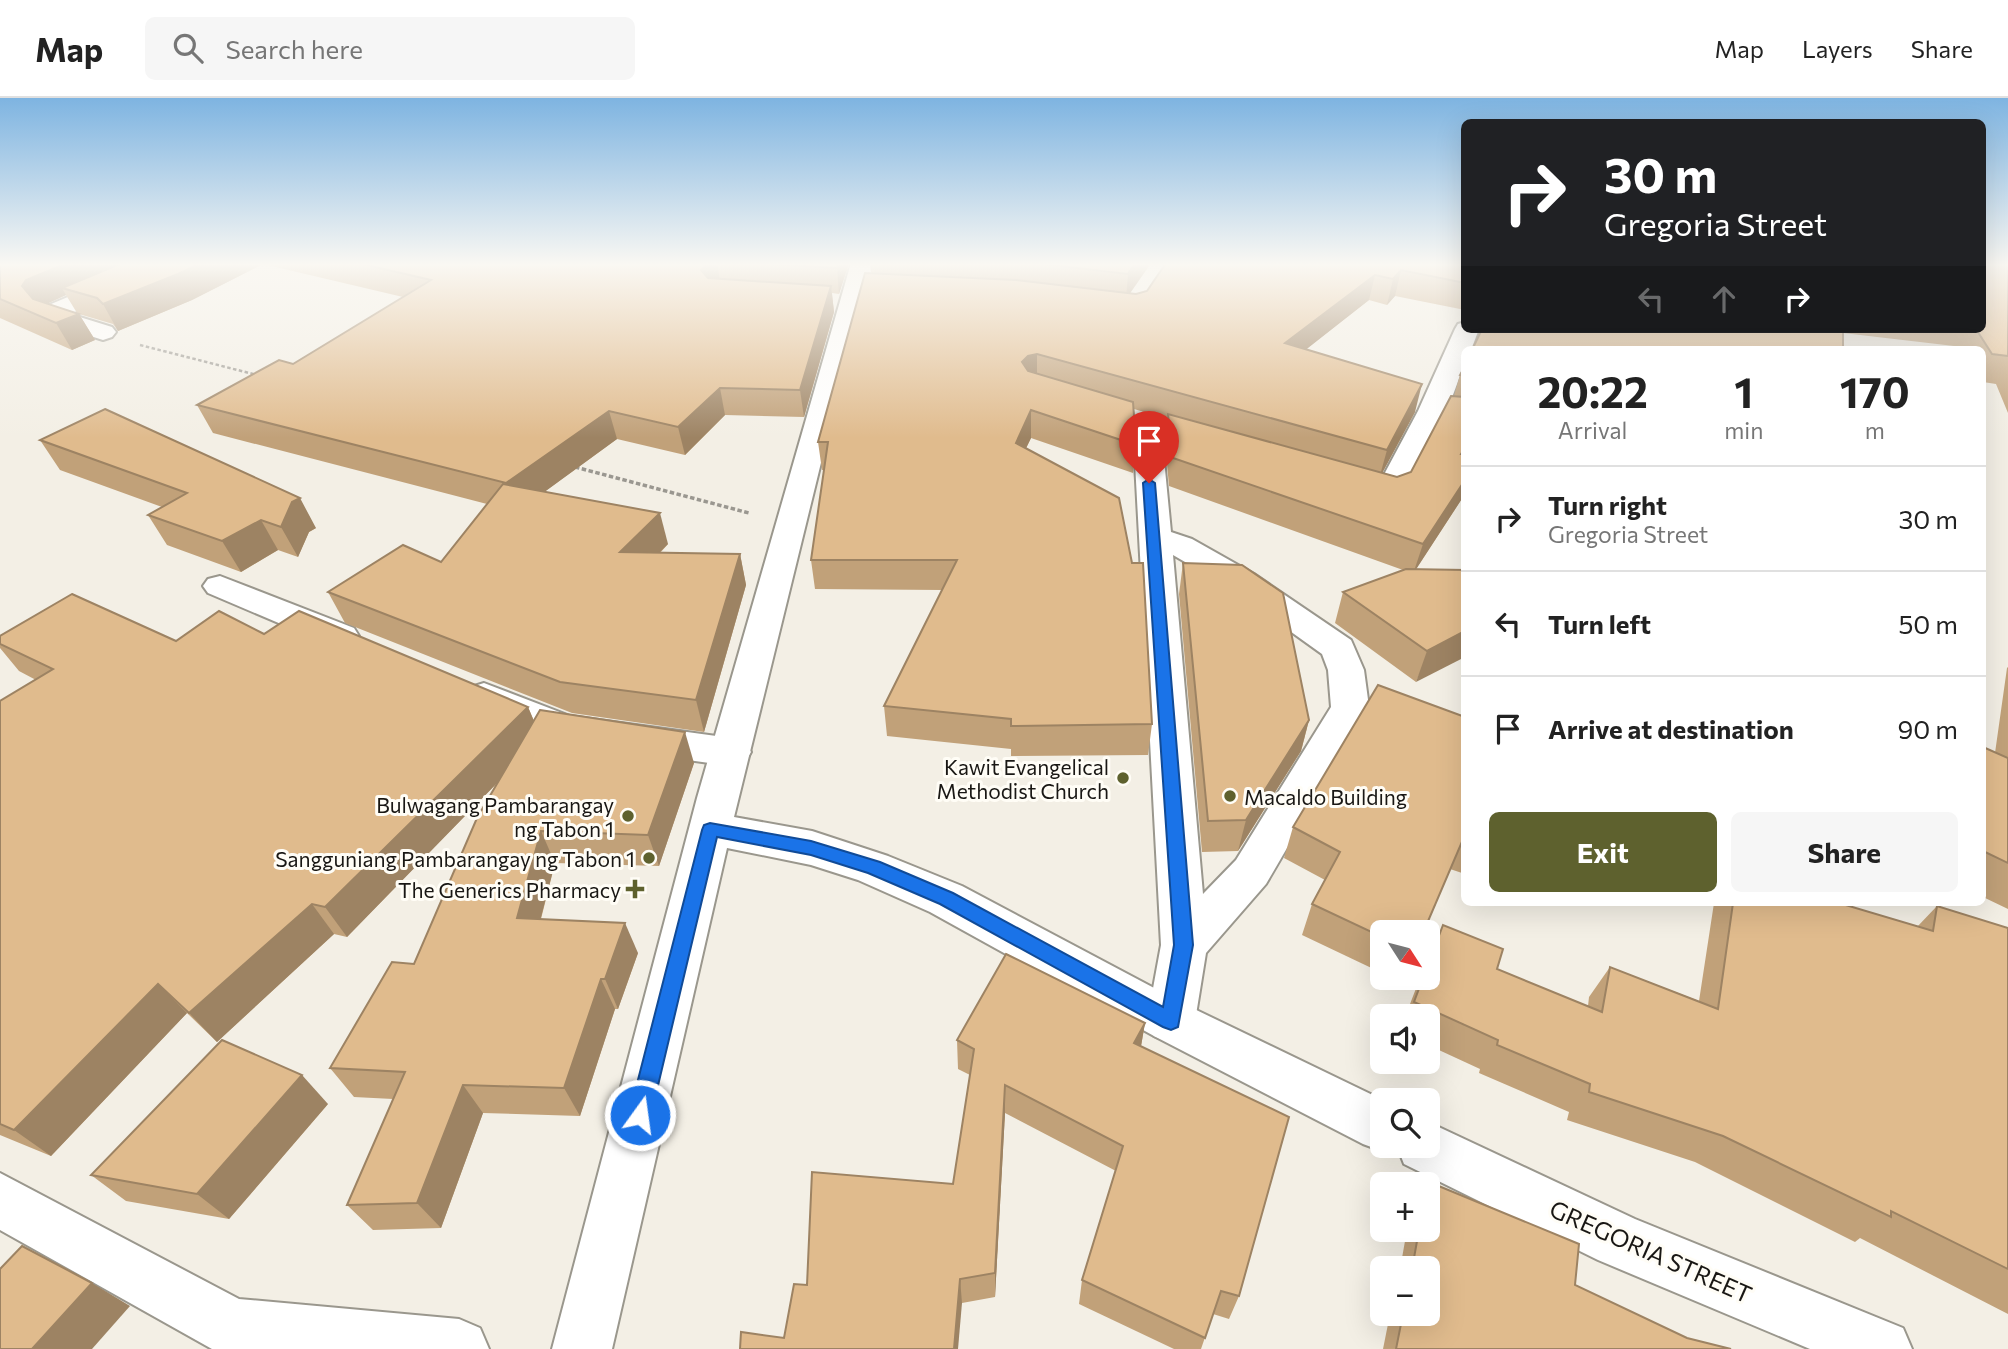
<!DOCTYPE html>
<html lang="en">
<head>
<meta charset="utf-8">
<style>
  :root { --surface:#fff; --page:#f6f6f6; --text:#222; --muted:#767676; --line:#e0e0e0; --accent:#5e612e }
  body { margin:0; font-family:Commissioner,sans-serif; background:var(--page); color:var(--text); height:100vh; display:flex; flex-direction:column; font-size:26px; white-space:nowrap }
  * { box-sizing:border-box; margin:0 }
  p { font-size:23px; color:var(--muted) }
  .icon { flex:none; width:38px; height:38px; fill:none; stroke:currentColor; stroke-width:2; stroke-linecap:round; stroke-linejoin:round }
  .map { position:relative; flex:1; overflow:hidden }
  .details { position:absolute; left:1461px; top:248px; width:525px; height:560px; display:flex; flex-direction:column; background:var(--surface); border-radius:10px; box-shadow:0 7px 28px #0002 }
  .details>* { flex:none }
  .hud { position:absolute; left:1461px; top:21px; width:525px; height:214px; border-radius:10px; box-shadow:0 7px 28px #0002; background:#202124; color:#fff; overflow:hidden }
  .needle { width:46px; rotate:126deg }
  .controls { position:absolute; left:1370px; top:822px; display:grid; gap:14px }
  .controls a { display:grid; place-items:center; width:70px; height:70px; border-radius:10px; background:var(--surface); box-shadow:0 7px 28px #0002; font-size:35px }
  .pin { position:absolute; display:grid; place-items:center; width:60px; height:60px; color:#fff; margin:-72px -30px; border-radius:50% 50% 50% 0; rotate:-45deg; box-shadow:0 0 7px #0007 }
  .pin .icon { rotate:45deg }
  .me { position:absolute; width:77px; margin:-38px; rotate:14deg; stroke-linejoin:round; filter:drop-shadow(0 0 5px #0008) }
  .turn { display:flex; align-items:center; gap:24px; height:147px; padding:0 28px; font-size:32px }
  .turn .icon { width:91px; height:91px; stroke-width:2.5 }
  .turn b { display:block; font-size:49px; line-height:60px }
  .lanes { display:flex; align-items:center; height:66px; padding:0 28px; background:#0003; justify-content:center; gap:35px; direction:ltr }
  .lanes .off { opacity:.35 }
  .eta { display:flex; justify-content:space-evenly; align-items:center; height:119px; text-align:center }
  .eta b { font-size:42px; font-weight:700; line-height:49px }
  .cta { display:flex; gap:14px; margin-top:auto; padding:14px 28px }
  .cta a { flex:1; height:80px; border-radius:10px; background:var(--accent); color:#fff; font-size:28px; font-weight:700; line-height:80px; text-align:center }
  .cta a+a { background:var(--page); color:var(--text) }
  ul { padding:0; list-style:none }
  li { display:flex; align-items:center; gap:21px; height:105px; padding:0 28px; border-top:2px solid var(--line) }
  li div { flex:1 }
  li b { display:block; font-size:26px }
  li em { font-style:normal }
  header { display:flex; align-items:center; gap:42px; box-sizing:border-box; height:98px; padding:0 35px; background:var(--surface); border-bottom:2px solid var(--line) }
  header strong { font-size:33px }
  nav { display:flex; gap:38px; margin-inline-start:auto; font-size:24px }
  .search { width:490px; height:63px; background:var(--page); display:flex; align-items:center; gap:18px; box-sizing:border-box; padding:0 24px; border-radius:10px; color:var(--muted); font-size:26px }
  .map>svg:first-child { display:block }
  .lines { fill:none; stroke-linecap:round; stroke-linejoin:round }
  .minor-casing { stroke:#9a978d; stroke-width:4 }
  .tertiary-casing { stroke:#9a978d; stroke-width:4 }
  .path-far1 { stroke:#9a9790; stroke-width:2.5; stroke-dasharray:3.5 2.5; stroke-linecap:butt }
  .path { stroke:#9a9790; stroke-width:3.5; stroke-dasharray:4.5 2.5; stroke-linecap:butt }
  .minor { fill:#fff; fill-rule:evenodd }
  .tertiary { fill:#fff; fill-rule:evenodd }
  .wall { fill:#c1a179; fill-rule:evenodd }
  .shaded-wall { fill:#9d8363 }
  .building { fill:#e0bb8d; stroke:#9d8363; stroke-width:2 }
  .route { fill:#1a73e8; stroke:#114b97; stroke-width:2 }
  .poi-dot { fill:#5e612e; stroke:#fffdf6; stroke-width:2.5 }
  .labels { text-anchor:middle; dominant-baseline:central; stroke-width:6; stroke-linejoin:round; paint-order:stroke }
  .poi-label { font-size:21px; fill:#191714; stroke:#fffdf6; text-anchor:end }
  .near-street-label { font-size:24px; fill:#191714; stroke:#fffdf6 }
</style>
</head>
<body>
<header>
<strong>Map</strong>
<div class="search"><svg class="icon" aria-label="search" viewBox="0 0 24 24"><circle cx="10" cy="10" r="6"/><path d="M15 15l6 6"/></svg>Search here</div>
<nav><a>Map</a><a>Layers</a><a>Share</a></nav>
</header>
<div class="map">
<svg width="2008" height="1251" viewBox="0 0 2008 1251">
  <rect width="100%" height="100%" fill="#f3efe5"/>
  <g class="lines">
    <defs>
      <g id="minor">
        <path d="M149,165h31l-3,5 -107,46 42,13 4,5 -4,5 -9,3 -53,-17 -9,-11 3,-5z"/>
        <path d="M1465,224v7h14l-8,21h-6c0,31 -46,123 -65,150 -16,4 -49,-1 -58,-15l4,-6 11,-3 23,6 38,-71 37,-82 3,-5z"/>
        <path d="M1147,319l78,21 4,6 -4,6 -10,3 -53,-15 9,94 21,7 62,35 97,66 13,30 5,37 -103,177 -60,69 -11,68 -7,15 -17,7 -17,-7 -7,-15 14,-76 -28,-520 4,-6zM1173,457l57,33 92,66 6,16 3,37 -95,153 -33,34z"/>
        <path d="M220,478l134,52 5,8 -5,8 -13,4 -13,-4 -120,-51 -5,-7 5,-7z"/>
        <path d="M484,585l86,33 161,22 14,4 6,10 -6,10 -14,4 -166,-23 -94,-38 -6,-9 6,-9z"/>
        <path d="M0,1075l239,126 220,20 21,9 9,21h-277l-212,-119z"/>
      </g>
      <g id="tertiary">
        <path d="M851,165h22l-24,101 -20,66 -95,387 78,14 76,25 74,30 226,120 197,95h-3v45h12l-12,5 -19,-7 -209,-108 -224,-124 -72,-32 -47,-15 -84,-17 -115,501h-60l145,-551z"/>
        <path d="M1428,1024l207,97 268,109 9,21h-102l-212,-89 -194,-96 -7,-18h31z"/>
      </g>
    </defs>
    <use href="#minor" class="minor-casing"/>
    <use href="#tertiary" class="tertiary-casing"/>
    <path class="path-far1" d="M140,247l117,30"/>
    <path class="path" d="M575,369l174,46"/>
    <use href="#minor" class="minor"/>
    <use href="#tertiary" class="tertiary"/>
  </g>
  <g class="wall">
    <path d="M0,165h849l-10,31 -7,-1 2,19 -30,105 -79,-2 -40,40 -68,-16 -73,53 124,52 -8,9 80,1 6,31 -42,147 -132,-19 -227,-90 -17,-31 113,-30 46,-58 -274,-71 -16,-28 96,-41 110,-67 -140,-33 -71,36 -74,31 -5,-7 -34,-10 16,26 -23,10 -72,-32zM66,197l11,18 -31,-9z"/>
    <path d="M870,165h281l-21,30 6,1 329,-31v47l-70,-14 -8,9 -18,-5 -63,49 109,63 -33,61 15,4 14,-5 43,-76 6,-21 5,-9v128l-49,75 49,1 -49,112 -81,-59 8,-31 60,-22 -234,-84 -4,-44 3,-23 -34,-10 2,36 -3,28 -102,-35 -5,10 126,276 -4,31 -137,1v-7l-124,-13 -3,-30 58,-116 -127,-1 -4,-29 13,-90h-2l-4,-28 53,-169z"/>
    <path d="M2008,165v150l-12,-29 -13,-2v-32h-27l-2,-4 -111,-13 -361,-4h501z"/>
    <path d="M40,342l276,88 -7,4 -11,25 -20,-7 -37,22 -74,-27 -19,-30 14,-8 -102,-37z"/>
    <path d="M1183,465l126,157 -8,31 -63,100 -36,1 -23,-258z"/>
    <path d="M264,536l264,73 6,14 160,42 -35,103 -104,-3 -14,56 97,34 -20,56h-3l-35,107 -97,-3 -42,115 -68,2 -26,-25 46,-106 -39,-2 -24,-29 84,-104 84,-182 -151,155 -13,-3 -117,108 -30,-29 -136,143 -51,-21v-434l36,-21 -17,-9 -19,-23v-12l176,5z"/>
    <path d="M2008,569v242l-25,-12v-150l12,6 12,-85z"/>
    <path d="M1465,619v157l-15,-5 -68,64v40l-80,-38 10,-31 13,-24 -41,-22 9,-31z"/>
    <path d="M1714,805h125l78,24 20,-21 71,22v386l-148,-76 -5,4 -160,-80 -128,-42 2,-8 -90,-39 1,-4 -52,-24v-28h-23l15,-39h8v-22l15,-31 54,44 91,37 1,-9 21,-30 89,34z"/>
    <path d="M1392,880h11l-2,4z"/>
    <path d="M1145,925l-4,23 98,250 -10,23 -16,-5 -12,35h-27l-95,-45 3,-24 34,-109 -111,-58 -10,184 -33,6 -178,35 23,-53 146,-101 17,-109 -12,-6 -1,-29z"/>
    <path d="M328,1006l-99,115 -103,-18 -35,-26z"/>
    <path d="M1429,1084l146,103 112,53 44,11h-348l7,-35h38v-45h-28l7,-39h21v-45h-1z"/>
  </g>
  <g class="shaded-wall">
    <path d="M67,165h75l-80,25 4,7 -24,11 -4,6 -16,-26 4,-6z"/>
    <path d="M201,165l62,1 -71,36 -74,31 -15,-27z"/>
    <path d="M708,165h9l4,23 -9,2 -11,-18z"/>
    <path d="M838,165h11l-10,31 -2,-26z"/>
    <path d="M1135,165h16l-25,36 2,-25z"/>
    <path d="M1401,172l-6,26 -8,9 6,-26z"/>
    <path d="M1375,177l-6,25 -89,70 5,-27z"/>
    <path d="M831,188l3,26 -30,105 -4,-27z"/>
    <path d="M79,216l16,26 -23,10 -16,-27z"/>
    <path d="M1037,256v27l-10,2 -5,-21 6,-6z"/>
    <path d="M1422,286l-7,28 -36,67 8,-29z"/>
    <path d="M720,290l5,27 -40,40 -7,-28z"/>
    <path d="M1031,312v28l-16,33 1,-28z"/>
    <path d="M609,313l8,28 -100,73 -11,-29z"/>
    <path d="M1465,382v14l-52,80 10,-30z"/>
    <path d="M300,400l16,30 -7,4 -11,25 -17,-30 11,-25z"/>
    <path d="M660,415l8,31 -39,39 -9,-31z"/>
    <path d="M261,422l17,30 -37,22 -19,-31z"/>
    <path d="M740,456l6,31 -42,147 -8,-32z"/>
    <path d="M1465,533v26l-49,25 11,-31z"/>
    <path d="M528,609l13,31 -194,199 -22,-30z"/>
    <path d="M1309,622l-8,31 -63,100 8,-31z"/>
    <path d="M685,634l9,31 -35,103 -11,-31z"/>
    <path d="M541,733l14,32 -22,85 -16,-30z"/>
    <path d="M312,806l22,30 -117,108 -28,-29z"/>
    <path d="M625,825l13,30 -20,56 -13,-30z"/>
    <path d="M601,881l14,30 -35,107 -16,-28z"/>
    <path d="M158,886l29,29 -136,143 -37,-26z"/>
    <path d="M1145,925l-5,29 -6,-9z"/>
    <path d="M302,977l26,29 -99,115 -32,-25z"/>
    <path d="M463,987l20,28 -42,115 -24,-25z"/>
    <path d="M1005,987v28l-10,184v-24z"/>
    <path d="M960,1181l2,24 -4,46h-4z"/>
    <path d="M92,1185l38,23 -38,43h-60z"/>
  </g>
  <g class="building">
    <path d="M0,165h67l-41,17 -4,6 11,13 46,15 -23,9 -56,-24z"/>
    <path d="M122,165h79l-23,11 -75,30 -6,-6 -35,-10z"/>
    <path d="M358,165h350l-7,7 7,8 123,8 -31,104 -80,-2 -42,39 -69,-16 -103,72 -309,-78 82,-45 14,4 138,-84z"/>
    <path d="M752,165h86l-1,5z"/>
    <path d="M1035,165h100l-7,11z"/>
    <path d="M1166,165h299v20l-64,-13 -8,9 -18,-4 -90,68 137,41 -35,66 -350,-96 -9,2 -6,6 6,9 105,31 3,43 -105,-35 -15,33 103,55 13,65h11l9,161 -141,2v-7l-127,-13 73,-146h-146l17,-118h-10l47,-169 151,7 120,14 11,-3z"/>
    <path d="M1983,165h25v93l-16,-2 -16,-25h7z"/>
    <path d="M1482,231h361v21h-371z"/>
    <path d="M1465,268v10l-5,-1z"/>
    <path d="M1451,298l14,1v51l-4,6 4,1v25l-42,64 -250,-86 -5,-44 229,63 14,-5z"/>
    <path d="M105,311l195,89 -8,4 -11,25 -20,-7 -39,21 -74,-26 39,-22 -147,-53z"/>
    <path d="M503,386l157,29 -40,39 120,2 -44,146 -136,-18 -232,-90 75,-47 38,17z"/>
    <path d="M1183,465l59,2 41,28 26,127 -63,100 -38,1z"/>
    <path d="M1406,471l59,1v61l-38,20 -84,-59z"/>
    <path d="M72,496l104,47 43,-30 45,23 35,-23 229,96 -203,200 -13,-3 -123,109 -31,-29 -144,146 -14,-6v-423l53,-32 -53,-25v-8z"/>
    <path d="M1378,587l87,32v121l-1,-1 -41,96h-41v4l-70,-33 28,-52 -47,-25z"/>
    <path d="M540,612l145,22 -37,103 -107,-4 -24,87 108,5 -20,56h-4l-37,109 -101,-3 -46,118 -70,2 58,-133 -75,-4 62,-106 22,2 63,-146z"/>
    <path d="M1983,649l25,11v105l-25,-12z"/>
    <path d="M1733,805h106l94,28 4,-25 71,22v341l-117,-58v6l-168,-81 -134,-44 1,-8 -93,-39 1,-5 -84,-38 9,-24h5v-13l15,-40 60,24 -6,20 105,43 8,-45 108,42z"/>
    <path d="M1006,856l139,69 -11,20 155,74 -50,179 -18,-5 -16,47 -123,-58 41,-134 -118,-61 -10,188 -35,6 -6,70h-214l1,-17 43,6 10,-54 13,1 5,-113 141,12 21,-135 -17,-9z"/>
    <path d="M222,942l80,35 -105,119 -106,-19z"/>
    <path d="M1429,1084l150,62 -4,41 112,53 44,11h-335l7,-35h25v-45h-16l7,-39h9z"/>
    <path d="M22,1148l70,37 -60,66h-32v-80z"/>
  </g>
  <linearGradient id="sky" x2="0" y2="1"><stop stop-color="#7eb4e1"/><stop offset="0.49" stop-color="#faf8f3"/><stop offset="1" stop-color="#faf8f3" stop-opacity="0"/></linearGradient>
  <rect width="2008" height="340" fill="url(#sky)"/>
  <path class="route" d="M1149,381l6,4 38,462 -15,82 -7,3 -8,-3 -223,-123 -72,-31 -57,-18 -94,-18 -66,278 -4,8 -7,3 -8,-3 -3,-8 73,-285 2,-5 6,-2 101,18 69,21 73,31 210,114 11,-62 -31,-462z"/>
  <g class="poi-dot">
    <circle cx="1123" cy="680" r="7"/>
    <circle cx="1230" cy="698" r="7"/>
    <circle cx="628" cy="718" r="7"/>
    <circle cx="649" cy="760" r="7"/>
    <path d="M631.5 780.5h7v7h7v7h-7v7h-7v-7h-7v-7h7z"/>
  </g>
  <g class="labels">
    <g class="poi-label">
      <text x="1109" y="668">Kawit Evangelical<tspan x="1109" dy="24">Methodist Church</tspan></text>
      <text x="1244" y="698" text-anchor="start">Macaldo Building</text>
      <text x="614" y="706">Bulwagang Pambarangay<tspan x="614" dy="24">ng Tabon 1</tspan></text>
      <text x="635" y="760">Sangguniang Pambarangay ng Tabon 1</text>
      <text x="621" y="791">The Generics Pharmacy</text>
    </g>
    <g class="near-street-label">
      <text transform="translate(1651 1153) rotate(24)">GREGORIA STREET</text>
    </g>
  </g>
</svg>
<div class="controls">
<a><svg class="needle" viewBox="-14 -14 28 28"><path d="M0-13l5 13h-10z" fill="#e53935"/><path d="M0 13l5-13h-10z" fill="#767676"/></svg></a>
<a><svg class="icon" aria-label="sound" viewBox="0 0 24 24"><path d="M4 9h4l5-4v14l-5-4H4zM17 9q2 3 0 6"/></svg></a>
<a><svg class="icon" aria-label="search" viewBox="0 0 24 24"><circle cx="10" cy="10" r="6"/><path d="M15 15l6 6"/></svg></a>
<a>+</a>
<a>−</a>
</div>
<div class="pin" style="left:1149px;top:385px;background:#d93025"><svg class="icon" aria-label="arrive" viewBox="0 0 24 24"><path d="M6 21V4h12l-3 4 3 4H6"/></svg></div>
<svg class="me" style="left:640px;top:1017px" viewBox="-20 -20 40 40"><circle r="17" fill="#1a73e8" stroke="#fff" stroke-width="3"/><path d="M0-11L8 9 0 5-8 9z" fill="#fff"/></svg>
<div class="hud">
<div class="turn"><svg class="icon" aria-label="right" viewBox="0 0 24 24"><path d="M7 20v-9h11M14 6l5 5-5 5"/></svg><div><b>30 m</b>Gregoria Street</div></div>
<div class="lanes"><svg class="icon off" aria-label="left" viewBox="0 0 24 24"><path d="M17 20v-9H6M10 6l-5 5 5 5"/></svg><svg class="icon off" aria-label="ahead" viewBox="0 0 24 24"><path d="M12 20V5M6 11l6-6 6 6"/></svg><svg class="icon" aria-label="right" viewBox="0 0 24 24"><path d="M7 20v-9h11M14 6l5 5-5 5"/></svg></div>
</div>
<section class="details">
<div class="eta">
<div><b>20:22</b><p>Arrival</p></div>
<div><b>1</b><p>min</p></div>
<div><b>170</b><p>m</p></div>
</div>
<ul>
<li><svg class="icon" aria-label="right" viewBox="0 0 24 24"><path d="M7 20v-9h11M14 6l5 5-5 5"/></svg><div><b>Turn right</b><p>Gregoria Street</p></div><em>30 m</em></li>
<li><svg class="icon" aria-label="left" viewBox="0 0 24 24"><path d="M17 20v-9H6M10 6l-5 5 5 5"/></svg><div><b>Turn left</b></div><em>50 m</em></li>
<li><svg class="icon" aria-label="arrive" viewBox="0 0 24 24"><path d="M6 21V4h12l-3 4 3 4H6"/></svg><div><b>Arrive at destination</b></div><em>90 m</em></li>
</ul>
<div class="cta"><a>Exit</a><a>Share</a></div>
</section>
</div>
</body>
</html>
